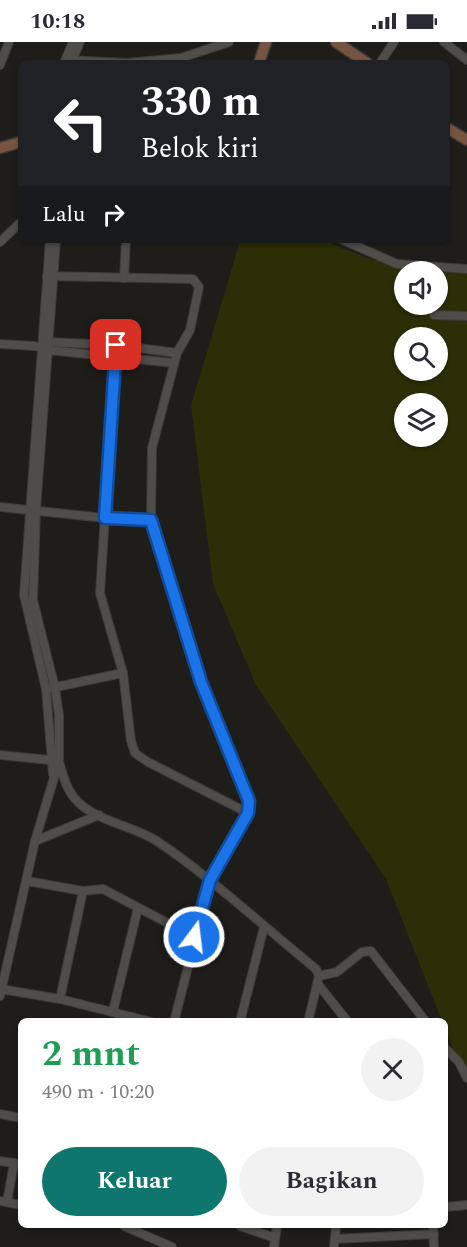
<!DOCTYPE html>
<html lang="id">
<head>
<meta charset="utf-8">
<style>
  :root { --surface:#fff; --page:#f2f2f3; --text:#2b2b33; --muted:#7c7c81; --accent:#0f766e }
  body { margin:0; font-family:Spectral,serif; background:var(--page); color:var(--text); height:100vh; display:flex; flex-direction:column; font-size:22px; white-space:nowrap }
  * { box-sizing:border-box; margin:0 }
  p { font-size:20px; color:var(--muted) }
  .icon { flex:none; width:33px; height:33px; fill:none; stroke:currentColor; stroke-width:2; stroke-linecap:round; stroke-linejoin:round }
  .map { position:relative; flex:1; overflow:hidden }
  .panel { position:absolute; left:18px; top:976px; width:430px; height:210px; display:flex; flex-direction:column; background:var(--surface); border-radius:9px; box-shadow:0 2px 4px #0004 }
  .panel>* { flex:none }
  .top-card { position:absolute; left:18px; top:18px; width:432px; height:183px; border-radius:9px; box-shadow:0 2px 4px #0004; background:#202124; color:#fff; overflow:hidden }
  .tools { position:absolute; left:394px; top:219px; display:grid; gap:12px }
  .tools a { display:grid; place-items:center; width:54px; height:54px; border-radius:50%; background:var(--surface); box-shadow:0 2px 4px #0004; font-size:30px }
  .pin { position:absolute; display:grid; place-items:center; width:51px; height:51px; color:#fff; margin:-26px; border-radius:12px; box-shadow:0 3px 9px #0006 }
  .me { position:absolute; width:66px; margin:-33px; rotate:15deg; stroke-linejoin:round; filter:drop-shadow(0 0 4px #0008) }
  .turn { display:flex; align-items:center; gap:21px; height:126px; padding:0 24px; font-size:27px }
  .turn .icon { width:78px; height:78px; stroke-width:2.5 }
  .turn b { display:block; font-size:42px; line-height:51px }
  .then { display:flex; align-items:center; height:57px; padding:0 24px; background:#0003; gap:12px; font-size:22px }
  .round { display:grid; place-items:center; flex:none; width:63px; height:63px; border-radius:32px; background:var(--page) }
  .overview { display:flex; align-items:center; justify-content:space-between; height:102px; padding:0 24px }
  h1 { font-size:36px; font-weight:700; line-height:45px; color:#1e9e55 }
  .primary-button { display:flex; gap:12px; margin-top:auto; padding:12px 24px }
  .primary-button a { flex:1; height:69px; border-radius:36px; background:var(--accent); color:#fff; font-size:24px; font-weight:700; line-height:69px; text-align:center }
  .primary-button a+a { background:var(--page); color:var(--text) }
  .status { display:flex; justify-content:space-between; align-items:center; height:42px; padding:0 30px; background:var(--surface); direction:ltr }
  .status svg { height:16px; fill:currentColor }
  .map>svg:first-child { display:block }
  .green { fill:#2b2e06; fill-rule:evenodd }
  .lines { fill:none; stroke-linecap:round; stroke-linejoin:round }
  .street-casing { stroke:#3b3937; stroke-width:10 }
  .secondary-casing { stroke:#3b3937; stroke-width:13 }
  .street { stroke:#4f4d49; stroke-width:8 }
  .secondary { stroke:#775441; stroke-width:10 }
  .route-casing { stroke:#114b97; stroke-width:15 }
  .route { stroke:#1a73e8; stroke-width:10 }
</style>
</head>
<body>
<div class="status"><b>10:18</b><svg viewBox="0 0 49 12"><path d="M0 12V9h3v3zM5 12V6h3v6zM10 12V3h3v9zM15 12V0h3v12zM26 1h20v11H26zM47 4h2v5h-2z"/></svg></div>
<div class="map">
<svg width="467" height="1205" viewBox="0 0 467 1205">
  <rect width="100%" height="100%" fill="#1f1d1a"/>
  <path class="green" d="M321,198l52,20 94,10v804c-9,-16 -21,-33 -21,-52l-4,-1 -56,-142 -130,-194 -43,-101 -22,-179 49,-164zM405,230h33v32h-33zM405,296h33v32h-33zM405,362h33v32h-33z"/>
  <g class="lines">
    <defs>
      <g id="street">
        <path d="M444,0l23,18"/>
        <path d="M66,18l61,3 54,-5 48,-16"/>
        <path d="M64,21l9,-21"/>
        <path d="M71,21l9,-21"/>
        <path d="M380,21l14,-21"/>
        <path d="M0,23l9,-23"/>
        <path d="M50,198l-26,355 22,94 7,85"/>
        <path d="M343,198l54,24 70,5"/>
        <path d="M0,200l21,-20"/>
        <path d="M47,234l146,3 6,8 -9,43 -13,23 -25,95 -1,72 50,162 48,122 -1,9 -38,67 -36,142"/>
        <path d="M124,236l2,-38"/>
        <path d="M434,273l33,1"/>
        <path d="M45,300l71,3 61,8"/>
        <path d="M0,302l35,2 13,4 126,13"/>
        <path d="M116,303l-16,248 23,80 8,68 4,12 13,9 100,51"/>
        <path d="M0,465l105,11 46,2"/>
        <path d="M51,646l72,-15"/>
        <path d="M0,713l59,6c4,15 8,31 20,42 21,19 54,23 78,38 56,38 106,85 159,128l3,7 -11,46"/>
        <path d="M35,799l64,-26"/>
        <path d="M27,839l56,10"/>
        <path d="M319,934l18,-4 25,-20 9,-1 55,71"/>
        <path d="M317,941l31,39"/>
        <path d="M1,947l59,10 92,23"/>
        <path d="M0,954l35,-155 24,-80v-46l-4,-27 -22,-88 3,-90 20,-270"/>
        <path d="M60,957l23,-108 20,-2 91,48"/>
        <path d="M113,969l25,-103"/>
        <path d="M240,980l24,-95"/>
        <path d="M446,1007l13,13 8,16"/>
        <path d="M0,1072l21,4"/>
        <path d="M0,1119l21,3"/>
        <path d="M0,1159l21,4"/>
        <path d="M7,1160l7,-39"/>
        <path d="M446,1165l21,-2"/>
        <path d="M124,1184l48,21"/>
        <path d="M240,1184l35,12"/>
        <path d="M433,1184l1,21"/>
        <path d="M335,1197l99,-5"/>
        <path d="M274,1205l3,-21"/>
        <path d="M334,1205l2,-21"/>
      </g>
      <g id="secondary">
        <path d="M336,0l31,21"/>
        <path d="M259,21l7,-21"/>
        <path d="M447,86l20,12"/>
        <path d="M0,106l21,-6"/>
      </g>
    </defs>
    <use href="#street" class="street-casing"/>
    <use href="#secondary" class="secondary-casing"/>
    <use href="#street" class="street"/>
    <use href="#secondary" class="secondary"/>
  </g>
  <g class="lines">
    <defs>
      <path id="route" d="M116,303l-11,173 46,2 50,162 48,119 -1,12 -38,67 -16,57"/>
    </defs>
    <use href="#route" class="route-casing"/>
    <use href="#route" class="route"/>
  </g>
</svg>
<div class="tools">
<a><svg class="icon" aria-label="sound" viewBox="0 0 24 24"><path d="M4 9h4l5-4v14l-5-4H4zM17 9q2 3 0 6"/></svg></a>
<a><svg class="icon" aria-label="search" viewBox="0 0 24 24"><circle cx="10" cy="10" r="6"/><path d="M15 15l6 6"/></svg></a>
<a><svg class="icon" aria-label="layers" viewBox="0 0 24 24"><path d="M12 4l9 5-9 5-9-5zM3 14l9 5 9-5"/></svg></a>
</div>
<div class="pin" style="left:116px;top:303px;background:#d93025"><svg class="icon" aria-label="arrive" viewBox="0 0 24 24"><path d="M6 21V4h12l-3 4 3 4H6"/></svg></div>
<svg class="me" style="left:194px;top:895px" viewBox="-20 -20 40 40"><circle r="17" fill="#1a73e8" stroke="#fff" stroke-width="3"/><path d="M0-11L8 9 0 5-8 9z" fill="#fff"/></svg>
<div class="top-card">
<div class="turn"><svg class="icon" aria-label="left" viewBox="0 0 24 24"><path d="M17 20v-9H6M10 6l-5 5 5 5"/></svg><div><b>330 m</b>Belok kiri</div></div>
<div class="then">Lalu<svg class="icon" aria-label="right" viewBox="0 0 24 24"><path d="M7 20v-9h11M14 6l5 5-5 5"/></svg></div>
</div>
<section class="panel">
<div class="overview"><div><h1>2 mnt</h1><p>490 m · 10:20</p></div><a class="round"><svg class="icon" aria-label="close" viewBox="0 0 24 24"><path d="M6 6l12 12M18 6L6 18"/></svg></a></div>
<div class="primary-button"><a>Keluar</a><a>Bagikan</a></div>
</section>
</div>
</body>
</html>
